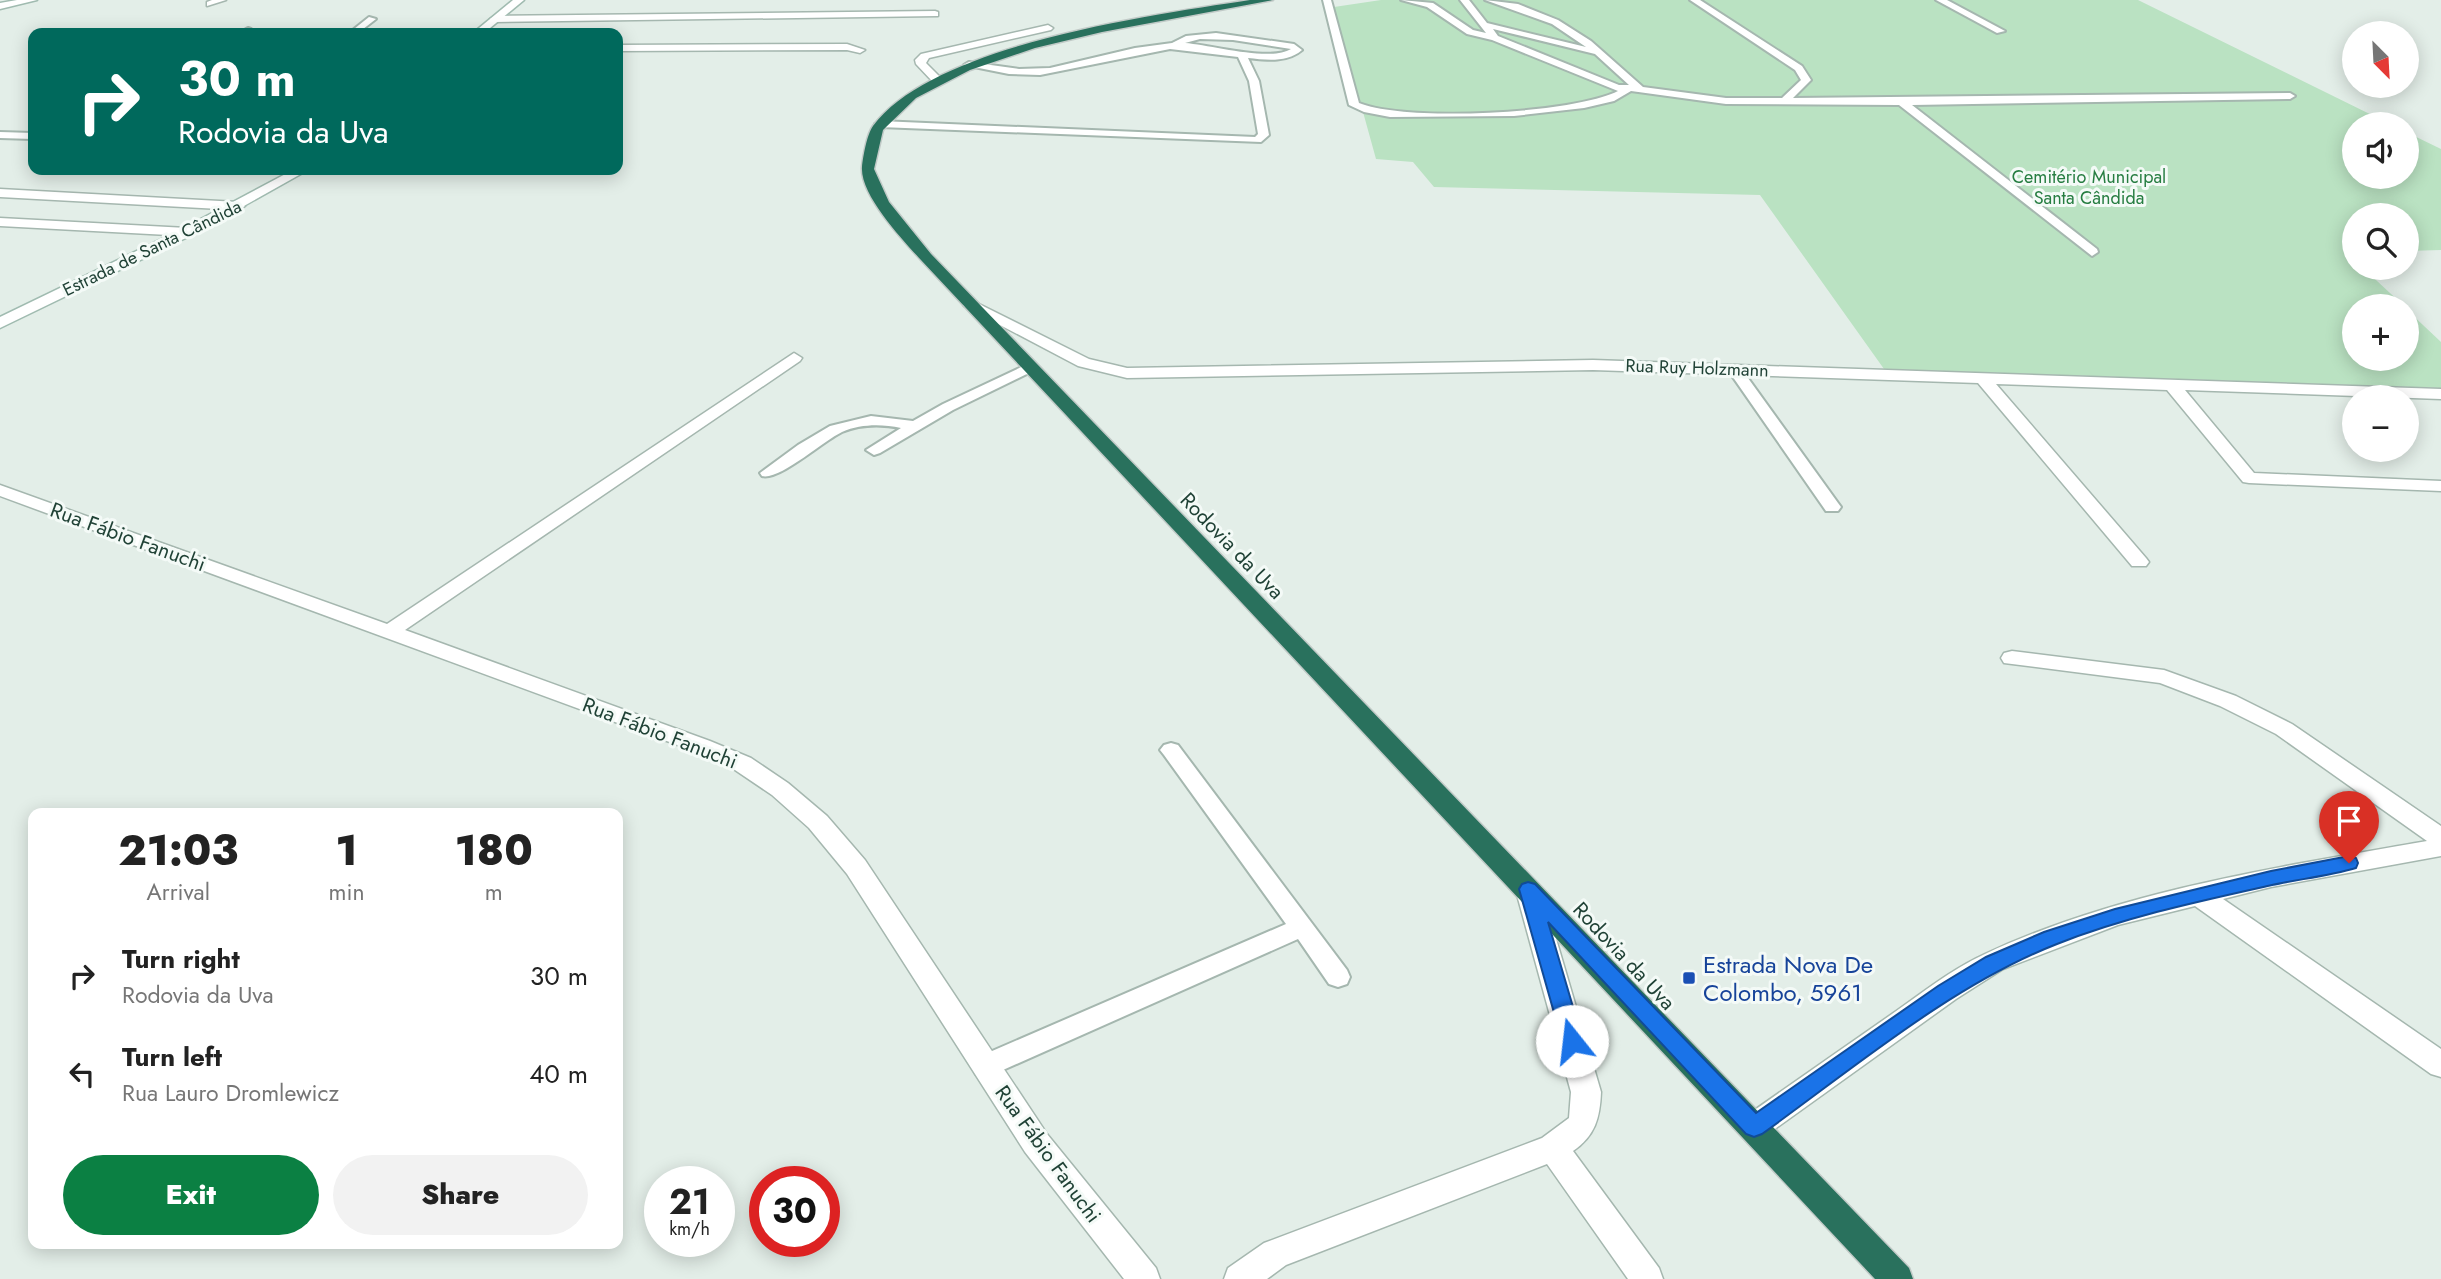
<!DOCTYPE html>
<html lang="en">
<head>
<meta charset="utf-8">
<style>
  :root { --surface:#fff; --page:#f2f2f2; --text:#222; --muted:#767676; --accent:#0b8043 }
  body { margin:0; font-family:Jost,sans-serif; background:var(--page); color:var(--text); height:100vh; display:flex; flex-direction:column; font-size:26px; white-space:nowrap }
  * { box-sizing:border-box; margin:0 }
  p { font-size:23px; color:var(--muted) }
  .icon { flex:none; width:38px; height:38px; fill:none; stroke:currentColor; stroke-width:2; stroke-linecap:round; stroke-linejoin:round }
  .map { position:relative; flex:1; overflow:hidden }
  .details { position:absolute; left:28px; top:808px; width:595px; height:441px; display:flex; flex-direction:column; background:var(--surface); border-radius:14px; box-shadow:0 4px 18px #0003 }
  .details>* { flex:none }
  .banner { position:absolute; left:28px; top:28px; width:595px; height:147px; border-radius:14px; box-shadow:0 4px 18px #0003; background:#00695c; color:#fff; overflow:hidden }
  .needle { width:46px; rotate:156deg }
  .buttons { position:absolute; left:2342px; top:21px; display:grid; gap:14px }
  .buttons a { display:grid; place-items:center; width:77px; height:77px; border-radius:50%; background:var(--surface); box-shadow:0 4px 18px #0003; font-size:35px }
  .speed { position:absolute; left:644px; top:1166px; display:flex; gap:14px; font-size:35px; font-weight:700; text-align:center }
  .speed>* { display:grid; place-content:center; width:91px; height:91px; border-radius:50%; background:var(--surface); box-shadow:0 4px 18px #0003; line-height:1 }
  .speed small { font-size:18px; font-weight:400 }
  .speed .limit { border:10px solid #d22; background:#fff; color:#111 }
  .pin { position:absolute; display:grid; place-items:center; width:60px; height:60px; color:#fff; margin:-72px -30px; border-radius:50% 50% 50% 0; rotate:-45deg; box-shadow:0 0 7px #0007 }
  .pin .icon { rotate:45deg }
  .me { position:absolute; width:77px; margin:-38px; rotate:344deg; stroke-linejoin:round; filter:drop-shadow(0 0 5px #0008) }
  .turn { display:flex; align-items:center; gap:24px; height:147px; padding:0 35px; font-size:32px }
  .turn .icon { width:91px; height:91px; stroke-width:2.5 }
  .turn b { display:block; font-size:49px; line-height:60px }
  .eta { display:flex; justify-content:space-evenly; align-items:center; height:119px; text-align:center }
  .eta b { font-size:42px; font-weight:800; line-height:49px }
  .primary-button { display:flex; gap:14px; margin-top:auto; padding:14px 35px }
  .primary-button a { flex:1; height:80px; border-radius:42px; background:var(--accent); color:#fff; font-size:28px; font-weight:800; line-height:80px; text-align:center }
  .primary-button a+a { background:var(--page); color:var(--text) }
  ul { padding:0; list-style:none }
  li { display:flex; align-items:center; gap:21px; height:98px; padding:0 35px }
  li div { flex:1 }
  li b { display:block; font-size:26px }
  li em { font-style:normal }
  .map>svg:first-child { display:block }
  .green { fill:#bae2c2 }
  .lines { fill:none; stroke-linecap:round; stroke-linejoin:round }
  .lane-casing { stroke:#a5b7af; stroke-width:4 }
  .street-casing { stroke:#a5b7af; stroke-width:3 }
  .secondary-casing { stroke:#a0bbb0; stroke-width:3 }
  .highway-casing { stroke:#c1cac7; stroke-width:3 }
  .lane { fill:#fff; fill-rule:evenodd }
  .street { fill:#fff; fill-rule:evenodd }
  .secondary { fill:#fff; fill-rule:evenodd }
  .highway { fill:#29715d; fill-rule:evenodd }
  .route { fill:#1a73e8; stroke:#114b97; stroke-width:2 }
  .transit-dot { fill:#1a4fb4; stroke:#f4faf7; stroke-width:2.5 }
  .labels { text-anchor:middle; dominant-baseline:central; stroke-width:6; stroke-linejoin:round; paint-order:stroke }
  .far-park-label { font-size:18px; fill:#267d41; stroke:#f4faf7 }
  .far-street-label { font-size:18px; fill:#204236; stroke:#f4faf7 }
  .street-label { font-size:21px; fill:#204236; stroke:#f4faf7 }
  .near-transit-label { font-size:24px; fill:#164399; stroke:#f4faf7; text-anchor:start }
</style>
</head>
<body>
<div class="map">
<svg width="2441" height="1279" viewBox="0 0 2441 1279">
  <rect width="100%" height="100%" fill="#e3eee8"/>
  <path class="green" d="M1381,0h757l252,124h-36v53h52v-45l35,17v101l-35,1v-36h-52v36l-7,1 7,7v9h9l41,38h-50v53h52v-50l35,33v46l-557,-19 -124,-174 -326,-8 -21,-25 -37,-3 -42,-152z"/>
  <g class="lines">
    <defs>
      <g id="lane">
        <path d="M1323,0h8l28,103c47,19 213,11 259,-12l-126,-51 -25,-6 -40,-27 -26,-7 32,3 40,27 13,3 -26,-33h9l18,23 99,24 -34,-23 -67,-24 33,4 40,16 33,21 52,46 83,11h56l19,-18 -6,-10 -105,-70h10l102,66 9,14 -18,18 497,-5 5,3 -5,3 -378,6 185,144 1,3 -6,4 -193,-151 -173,-1 -95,-13 -17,10 -30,7 -70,8 -124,1 -26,-5 -15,-7zM1493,29l102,25 34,31h-10l-121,-49z"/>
        <path d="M1936,0h11l58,31 -8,2z"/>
        <path d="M369,17l7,2 -18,14h-9z"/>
        <path d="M248,28l3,1v4h-12z"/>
        <path d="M1216,33l78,11 8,6c-15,13 -36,10 -54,8l11,23 10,54 -8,7 -381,-15 -5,-3 5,-3 375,16 3,-3 -9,-53 -11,-24 -68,-8 -130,26 -31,-1 -45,-9 5,-3 50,7 31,-1 85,-20 37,-5 14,-7zM1200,39l33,1 58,9c-21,13 -79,-4 -106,-6z"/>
        <path d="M0,132l33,1v6l-33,-1z"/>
        <path d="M1030,363l7,4 -2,3 -82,40 -73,43 -6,2 -8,-5 35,-22c-20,-4 -40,-4 -59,4 -19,9 -63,49 -80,44l-2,-3 38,-28 32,-19 41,-10 42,5 30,-17z"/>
        <path d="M1735,366l5,1 98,136 3,4 -3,4h-12l-98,-141z"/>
        <path d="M1171,743l7,2 169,225 3,7 -3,7 -9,3 -9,-3 -31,-45 -304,135 -9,3 -9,-3 -4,-8 4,-8 310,-134 -122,-169 -4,-5 4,-5z"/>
      </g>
      <g id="street">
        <path d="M212,0h14l-19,6v-4z"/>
        <path d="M935,11l3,1v4l-443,6 -5,-3 5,-3z"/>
        <path d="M1048,25l5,3 -2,2 -122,28 -3,5 15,15v4h-8l-17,-18 -1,-4 6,-6z"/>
        <path d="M847,44l18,6 -5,3 -13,-3 -229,1v-6z"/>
        <path d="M0,189l238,13 7,4 -7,4 -238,-13z"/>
        <path d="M0,218l187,10 7,4 -7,4 -187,-10z"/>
        <path d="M969,299l120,60 38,9 466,-8 848,29v10l-256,-9 69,83 187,8v10l-192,-8 -6,-1 -76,-92 -171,-6 150,174 3,4 -3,4h-14l-154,-183 -385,-13 -466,8 -49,-12 -114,-60 -2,-3 2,-3z"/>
        <path d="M794,353l8,5 -2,3 -395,269 305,111 41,17 37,25 39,33 38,44 182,274 109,134 4,11h-36l-99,-127 -178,-278 -38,-46 -37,-33 -37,-25 -41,-19 -694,-255v-11l387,139z"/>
        <path d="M2012,651l152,19 72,26 56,28 149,102v30l-170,31 -48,12 218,150v28l-10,-3 -236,-168 -77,19 -115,44 -47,30 -191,137 -11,4 -11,-4 -4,-9 4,-9c50,-35 99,-69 149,-104 30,-21 60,-45 93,-60 137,-64 295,-87 442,-113l-151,-107 -56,-28 -60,-23 -156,-20 -3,-5 3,-5z"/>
        <path d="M1529,881l9,3 4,7 59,201c-1,26 -6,44 -28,59l86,117 4,11h-35l-81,-115 -261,101 -19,14h-43l4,-11 36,-25 278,-105 27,-20 2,-26 -55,-201 4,-7z"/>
      </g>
      <g id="secondary">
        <path d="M17,0h20l-37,9v-6z"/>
        <path d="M513,0h11l-40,33h-11z"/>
        <path d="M293,170h15l-116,65 -192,93v-11l182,-88z"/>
      </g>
      <path id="highway" d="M1250,0h23l-171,32 -67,16 -65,22 -54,28 -33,32 -9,39 15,33 42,52 978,1014 4,11h-38l-954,-1019c-18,-20 -61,-65 -59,-93 1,-10 5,-33 11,-41 61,-82 280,-111 377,-126z"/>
    </defs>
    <use href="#lane" class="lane-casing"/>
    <use href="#street" class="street-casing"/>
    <use href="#secondary" class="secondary-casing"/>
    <use href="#highway" class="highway-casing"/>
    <use href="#lane" class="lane"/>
    <use href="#street" class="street"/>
    <use href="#secondary" class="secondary"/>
    <use href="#highway" class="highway"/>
  </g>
  <path class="route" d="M2349,856l7,2 2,5 -2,5c-27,8 -56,11 -84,17 -72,16 -147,32 -215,59 -105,41 -203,124 -295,190l-8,3 -8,-3 -198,-212 35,119 -4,7 -7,2 -8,-2 -45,-159 3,-5 6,-2 7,2 221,229 182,-127 48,-29 58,-25 71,-23 156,-38z"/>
  <rect class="transit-dot" x="1682" y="971" width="14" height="14" rx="3.5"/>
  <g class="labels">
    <g class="far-park-label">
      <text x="2089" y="177">Cemitério Municipal<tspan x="2089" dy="21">Santa Cândida</tspan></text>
    </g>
    <g class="far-street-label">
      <text transform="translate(152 248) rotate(-26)">Estrada de Santa Cândida</text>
      <text transform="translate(1697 368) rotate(2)">Rua Ruy Holzmann</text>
    </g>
    <g class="street-label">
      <text transform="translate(128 537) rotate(20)">Rua Fábio Fanuchi</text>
      <text transform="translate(1232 546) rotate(46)">Rodovia da Uva</text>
      <text transform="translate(660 733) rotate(21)">Rua Fábio Fanuchi</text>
      <text transform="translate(1624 956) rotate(47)">Rodovia da Uva</text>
      <text transform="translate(1048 1154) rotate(54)">Rua Fábio Fanuchi</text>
    </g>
    <g class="near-transit-label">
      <text x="1703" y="964">Estrada Nova De<tspan x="1703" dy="28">Colombo, 5961</tspan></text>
    </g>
  </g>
</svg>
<div class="buttons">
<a><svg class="needle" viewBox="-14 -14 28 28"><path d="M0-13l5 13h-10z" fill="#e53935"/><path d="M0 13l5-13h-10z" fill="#767676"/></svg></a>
<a><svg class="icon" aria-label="sound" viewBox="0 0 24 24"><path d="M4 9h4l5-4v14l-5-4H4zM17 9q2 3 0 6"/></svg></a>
<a><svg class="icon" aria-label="search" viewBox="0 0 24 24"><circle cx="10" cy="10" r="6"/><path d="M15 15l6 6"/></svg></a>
<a>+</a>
<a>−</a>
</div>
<div class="speed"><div>21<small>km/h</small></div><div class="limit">30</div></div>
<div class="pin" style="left:2349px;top:863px;background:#d93025"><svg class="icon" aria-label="arrive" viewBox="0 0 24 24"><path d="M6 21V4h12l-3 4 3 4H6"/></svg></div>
<svg class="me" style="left:1572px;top:1041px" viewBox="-20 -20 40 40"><circle r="19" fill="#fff"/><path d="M0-13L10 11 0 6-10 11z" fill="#1a73e8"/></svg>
<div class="banner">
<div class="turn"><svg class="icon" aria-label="right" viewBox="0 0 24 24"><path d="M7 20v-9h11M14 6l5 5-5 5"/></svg><div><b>30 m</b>Rodovia da Uva</div></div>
</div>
<section class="details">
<div class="eta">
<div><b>21:03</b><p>Arrival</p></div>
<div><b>1</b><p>min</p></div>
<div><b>180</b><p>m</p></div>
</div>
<ul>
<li><svg class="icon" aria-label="right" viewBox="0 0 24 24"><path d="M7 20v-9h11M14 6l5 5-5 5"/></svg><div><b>Turn right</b><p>Rodovia da Uva</p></div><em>30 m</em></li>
<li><svg class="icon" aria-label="left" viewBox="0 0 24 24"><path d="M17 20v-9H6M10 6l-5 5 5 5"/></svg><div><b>Turn left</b><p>Rua Lauro Dromlewicz</p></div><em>40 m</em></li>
</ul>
<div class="primary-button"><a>Exit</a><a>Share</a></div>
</section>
</div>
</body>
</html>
